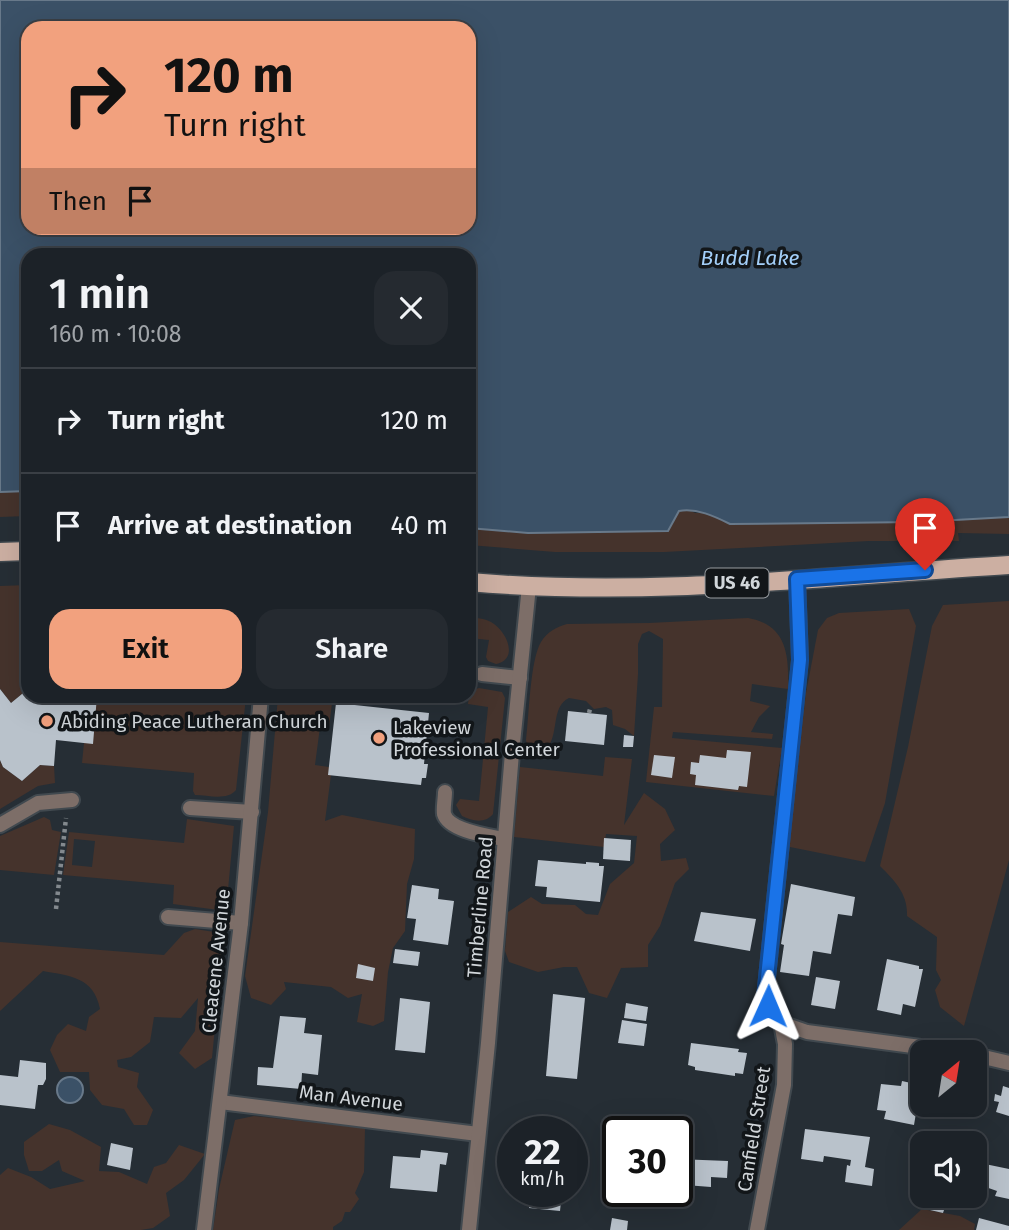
<!DOCTYPE html>
<html lang="en">
<head>
<meta charset="utf-8">
<style>
  :root { --surface:#1c2228; --page:#252a30; --text:#f1f3f6; --muted:#a0a4a8; --line:#3a3f45; --accent:#f2a17e }
  body { margin:0; font-family:"Fira Sans",sans-serif; background:var(--page); color:var(--text); height:100vh; display:flex; flex-direction:column; font-size:26px; white-space:nowrap }
  * { box-sizing:border-box; margin:0 }
  p { font-size:23px; color:var(--muted) }
  .icon { flex:none; width:38px; height:38px; fill:none; stroke:currentColor; stroke-width:2; stroke-linecap:round; stroke-linejoin:round }
  .map { position:relative; flex:1; overflow:hidden }
  .details { position:absolute; left:21px; top:248px; width:455px; height:455px; display:flex; flex-direction:column; background:var(--surface); border-radius:21px; box-shadow:0 7px 28px #0002,0 0 0 2px var(--line) }
  .details>* { flex:none }
  .hud { position:absolute; left:21px; top:21px; width:455px; height:214px; border-radius:21px; box-shadow:0 7px 28px #0002,0 0 0 2px var(--line); background:#f2a17e; color:#111; overflow:hidden }
  .needle { width:46px; rotate:30deg }
  .controls { position:absolute; left:910px; top:1040px; display:grid; gap:14px }
  .controls a { display:grid; place-items:center; width:77px; height:77px; border-radius:14px; background:var(--surface); box-shadow:0 7px 28px #0002,0 0 0 2px var(--line); font-size:35px }
  .speed { position:absolute; left:497px; top:1116px; display:flex; gap:14px; font-size:35px; font-weight:700; text-align:center }
  .speed>* { display:grid; place-content:center; width:91px; height:91px; border-radius:50%; background:var(--surface); box-shadow:0 7px 28px #0002,0 0 0 2px var(--line); line-height:1 }
  .speed small { font-size:18px; font-weight:400 }
  .speed .limit { border:4px solid #111; border-radius:10px; background:#fff; color:#111 }
  .pin { position:absolute; display:grid; place-items:center; width:60px; height:60px; color:#fff; margin:-72px -30px; border-radius:50% 50% 50% 0; rotate:-45deg; box-shadow:0 0 7px #0007 }
  .pin .icon { rotate:45deg }
  .me { position:absolute; width:77px; margin:-38px; rotate:1deg; stroke-linejoin:round; filter:drop-shadow(0 0 5px #0008) }
  .turn { display:flex; align-items:center; gap:24px; height:147px; padding:0 28px; font-size:32px }
  .turn .icon { width:91px; height:91px; stroke-width:2.5 }
  .turn b { display:block; font-size:49px; line-height:60px }
  .then { display:flex; align-items:center; height:66px; padding:0 28px; background:#0003; gap:14px; font-size:26px }
  .round { display:grid; place-items:center; flex:none; width:74px; height:74px; border-radius:21px; background:var(--page) }
  .overview { display:flex; align-items:center; justify-content:space-between; height:119px; padding:0 28px }
  h1 { font-size:42px; font-weight:600; line-height:52px }
  .action { display:flex; gap:14px; margin-top:auto; padding:14px 28px }
  .action a { flex:1; height:80px; border-radius:21px; background:var(--accent); color:#111; font-size:28px; font-weight:600; line-height:80px; text-align:center }
  .action a+a { background:var(--page); color:var(--text) }
  ul { padding:0; list-style:none }
  li { display:flex; align-items:center; gap:21px; height:105px; padding:0 28px; border-top:2px solid var(--line) }
  li div { flex:1 }
  li b { display:block; font-size:26px }
  li em { font-style:normal }
  .map>svg:first-child { display:block }
  .green { fill:#45332c; fill-rule:evenodd }
  .water { fill:#3b5167; stroke:#68798a; stroke-width:2; fill-rule:evenodd }
  .building { fill:#b9c2cb }
  .lines { fill:none; stroke-linecap:round; stroke-linejoin:round }
  .service-casing { stroke:#41494f; stroke-width:18 }
  .minor-casing { stroke:#41494f; stroke-width:18 }
  .primary-casing { stroke:#41494f; stroke-width:21 }
  .path { stroke:#83898e; stroke-width:4.5; stroke-dasharray:3.5 3.5; stroke-linecap:butt }
  .service { stroke:#7d6e68; stroke-width:14 }
  .minor { stroke:#7d6e68; stroke-width:14 }
  .primary { stroke:#ccafa2; stroke-width:18 }
  .route-casing { stroke:#114b97; stroke-width:18 }
  .route { stroke:#1a73e8; stroke-width:12 }
  .poi-dot { fill:#f2a17e; stroke:#121619; stroke-width:2.5 }
  .labels { text-anchor:middle; dominant-baseline:central; stroke-width:7; stroke-linejoin:round; paint-order:stroke }
  .shield { fill:#121619; stroke:#989ca0; stroke-width:2 }
  .shield-label { font-size:18px; font-weight:bold; fill:#d1d6da }
  .poi-label { font-size:19px; fill:#d1d6da; stroke:#121619; text-anchor:start }
  .street-label { font-size:19px; fill:#d1d6da; stroke:#121619 }
  .water-label { font-size:21px; font-style:italic; fill:#a3cff9; stroke:#121619 }
</style>
</head>
<body>
<div class="map">
<svg width="1009" height="1230" viewBox="0 0 1009 1230">
  <rect width="100%" height="100%" fill="#262e35"/>
  <g class="green">
    <path d="M28,491v25l-28,1v-25z"/>
    <path d="M689,510l6,3h14l21,11 189,-2 90,-5v17l-51,-1 1,8h-90l-205,11h-109l-86,-7v-17l60,5z"/>
    <path d="M28,585v104l-17,14 -11,-14v-103z"/>
    <path d="M1009,601v259l-45,166 -24,-19 -5,-17 6,-10 -5,-10 1,-33 -30,-21c1,-22 -12,-35 -27,-50l28,-119 24,-121 11,-21z"/>
    <path d="M909,609l7,17 -31,177 -20,59 -75,-15 -1,-7 17,-147 12,-63 9,-12 12,-5z"/>
    <path d="M469,617c7,1 15,1 22,5 15,8 29,37 5,42l-8,-3 -2,-4 3,-17 -20,-2z"/>
    <path d="M748,618c39,7 41,37 40,71l-36,-5 -2,17 20,5 -11,11 -8,15 22,2 -1,5 -99,-7 -1,6 110,10 -8,48 -128,-14 8,-75h8l1,-68 -14,-8 -7,3 -4,10v30l-4,62 -9,-7 -12,-4 -1,-15 -6,-3 -12,2 -8,-8 -17,-3c-18,9 -10,34 -21,49l-21,-2 -1,-5c3,-23 4,-80 15,-98 6,-10 15,-15 26,-18l82,-1z"/>
    <path d="M479,688l23,4 3,6 -12,116c-8,10 -21,7 -31,2l-6,-11 4,-6 19,2 9,-94 -20,-3c1,-9 2,-14 11,-16z"/>
    <path d="M97,697h149l-10,93c-9,11 -28,5 -41,5l-2,-4 1,-18 -112,-10 2,-20z"/>
    <path d="M278,697h29l48,5 -1,3 -22,-2 -3,24h-9l-5,38 14,2 2,8 -6,46 17,-6 73,14 -1,30 -7,25 -2,47 -12,17 -5,24 -4,49 -11,5 -16,-4 5,-28 -14,4 -17,-11 -47,-5 2,7 -15,16 -20,-7 -6,-22 23,-164z"/>
    <path d="M605,757l27,2 -8,66 20,-32 21,16 10,21 -15,14 1,17 25,-3 3,11 -14,14 -15,43 -12,19v22l-27,1 -14,30 -18,-5 -12,-26h-13l-26,5 -29,-10 -4,-11 3,-39 23,-15 11,7 33,1 11,9 12,1 12,-31 24,-21 3,-27 -31,-2 -2,13 -90,-10 6,-70 83,9z"/>
    <path d="M0,760l3,7 19,14 18,-16 14,1 1,17 -17,3 -38,23z"/>
    <path d="M44,817l6,3 2,10 9,2 -7,43 -54,-5v-34z"/>
    <path d="M187,819l47,7 -8,85 -53,-7 1,-19 -111,-10 6,-43 115,11zM74,839l21,2 -3,26 -20,-2z"/>
    <path d="M195,929l26,4 2,11 -11,114 -17,11 -16,-16 16,-22 3,-33 -17,20 -27,-1 -4,25 -19,15 -14,3 1,7 21,6 -2,14 16,23 -6,15h-13l-10,-16 -22,-4 -12,-15 -1,-18h-29l-10,-22 7,-15 11,-11 18,7 3,-14 11,-8c-6,-32 -30,-33 -57,-38l-43,40v-69l164,13 20,-22z"/>
    <path d="M254,1116l111,12 -1,44 -9,21 4,6 -9,13h-5l-3,9 -9,6v3h-120l6,-41 16,-69z"/>
    <path d="M49,1124l21,6 31,17 -2,24 20,1 28,12 7,-17 12,-4 13,-18 26,9 -21,26 -18,13 4,23 -17,12 -12,2h-141v-55l8,-7 23,9 19,12 35,-8 -23,-10 -3,-11 -17,11h-13l-5,-16v-13z"/>
    <path d="M922,1209l38,7 15,8 -1,6h-75z"/>
  </g>
  <g class="water">
    <path d="M0,0h1009v517l-90,5 -189,2c-16,-8 -33,-16 -51,-13l-11,20 -140,2 -59,-5v-272h-441v235l-28,1zM28,28h441v200h-441z"/>
    <circle cx="70" cy="1090" r="13"/>
  </g>
  <g class="building">
    <path d="M0,689l11,14 17,-14v7h69l-4,48 -37,-4 -2,26 -14,-1 -18,16 -19,-14 -3,-7z"/>
    <path d="M336,703l93,10 -5,51h4l-2,14h-4l-1,7 -93,-10z"/>
    <path d="M568,711l39,4 -3,30 -39,-4z"/>
    <path d="M624,735l10,1 -1,11h-10z"/>
    <path d="M727,750l24,2 -4,35 -8,-1 -1,4 -43,-5 1,-10 -6,-1 1,-12 8,1 1,-8 26,3z"/>
    <path d="M654,755l21,2 -3,21 -21,-3z"/>
    <path d="M604,838l27,2 -1,21 -27,-2z"/>
    <path d="M538,860l48,4v-2l13,1v3h5l-4,36 -54,-5 1,-10 -12,-1z"/>
    <path d="M791,884l64,13 -3,19 -14,-2 -7,40 -18,-3 -4,25 -29,-4 4,-27 -3,-1z"/>
    <path d="M412,885l27,4 -1,10 16,2 -6,44 -35,-5 3,-21 -9,-1z"/>
    <path d="M701,912l55,7 -6,32 -56,-10z"/>
    <path d="M395,949l25,3 -2,14 -25,-3z"/>
    <path d="M887,959l32,7v3h4l-8,38 -12,-3 -2,11 -24,-5z"/>
    <path d="M358,964l17,4 -2,13 -17,-3z"/>
    <path d="M816,977l24,4 -5,28 -24,-4z"/>
    <path d="M553,994l32,4 -8,81 -31,-3z"/>
    <path d="M400,998l30,4 -5,51 -30,-3z"/>
    <path d="M626,1003l22,4 -2,14 -22,-3z"/>
    <path d="M280,1016l26,2 -2,15 18,2 -4,40 -16,-2 -1,16 -44,-4 1,-18 15,1z"/>
    <path d="M622,1020l25,4 -3,22 -26,-3z"/>
    <path d="M691,1043l48,6 -1,3 9,1 -4,21 -8,-1v3l-40,-6v-3l-7,-2z"/>
    <path d="M20,1060l26,3v16l-3,6h-5l-3,24 -35,-4v-30l18,2z"/>
    <path d="M902,1081l9,2v4l9,2 -6,36 -30,-6 2,-8 -9,-1 4,-26 20,2z"/>
    <path d="M1003,1086l6,2v28l-13,-4 3,-10 -5,-1 1,-7 6,2z"/>
    <path d="M805,1129l65,8 -5,30 9,2 -2,17 -27,-4 2,-17 3,1 1,-6 -27,-4 -1,6 -22,-3z"/>
    <path d="M111,1143l22,5 -3,22 -23,-5z"/>
    <path d="M421,1150l27,3 -2,12 -6,-1 -3,28 -47,-4 3,-32 27,2z"/>
    <path d="M677,1159l51,2 -1,17 -16,-1v10l-26,-2v-12h-8z"/>
    <path d="M985,1164l24,5v30l-14,-3 2,-5 -17,-6z"/>
    <path d="M531,1192h31l-2,19 -31,-3z"/>
    <path d="M932,1201l14,3 -3,9 -13,-3z"/>
    <path d="M612,1218l16,3 -1,9h-17z"/>
    <path d="M979,1218l30,8v4h-33z"/>
  </g>
  <g class="lines">
    <defs>
      <g id="service">
        <path d="M482,674l38,4"/>
        <path d="M445,792c0,7 -2,16 -1,22 5,17 45,22 60,25"/>
        <path d="M190,808l62,4"/>
        <path d="M0,825l38,-22 34,-3"/>
        <path d="M168,917l73,6"/>
      </g>
      <g id="minor">
        <path d="M781,1023l26,9 151,20"/>
        <path d="M975,1055l34,8"/>
        <path d="M220,1102l258,32"/>
        <path d="M204,1230l37,-307 20,-227"/>
        <path d="M469,1230l19,-187 24,-290 17,-167"/>
        <path d="M757,1230l27,-145 1,-41 -4,-21 -10,-10 -6,-16 35,-337 -3,-81"/>
      </g>
      <g id="primary">
        <path d="M0,552l28,-1"/>
        <path d="M469,582c180,16 360,-6 540,-17"/>
      </g>
    </defs>
    <use href="#service" class="service-casing"/>
    <use href="#minor" class="minor-casing"/>
    <use href="#primary" class="primary-casing"/>
    <g class="path">
      <path d="M589,713l1,-4"/>
      <path d="M56,909l10,-91"/>
    </g>
    <use href="#service" class="service"/>
    <use href="#minor" class="minor"/>
    <use href="#primary" class="primary"/>
  </g>
  <g class="lines">
    <defs>
      <path id="route" d="M768,1006l-3,-9 35,-337 -3,-81 128,-9"/>
    </defs>
    <use href="#route" class="route-casing"/>
    <use href="#route" class="route"/>
  </g>
  <g class="poi-dot">
    <circle cx="47" cy="721" r="7"/>
    <circle cx="379" cy="738" r="7"/>
  </g>
  <g class="labels">
    <rect class="shield" x="705.5" y="568.5" width="63" height="29" rx="5"/>
    <g class="shield-label">
      <text x="737" y="583">US 46</text>
    </g>
    <g class="poi-label">
      <text x="61" y="721">Abiding Peace Lutheran Church</text>
      <text x="393" y="727">Lakeview<tspan x="393" dy="22">Professional Center</tspan></text>
    </g>
    <g class="street-label">
      <text transform="translate(480 907) rotate(-85)">Timberline Road</text>
      <text transform="translate(216 961) rotate(-84)">Cleacene Avenue</text>
      <text transform="translate(351 1098) rotate(7)">Man Avenue</text>
      <text transform="translate(754 1129) rotate(-81)">Canfield Street</text>
    </g>
    <g class="water-label">
      <text x="750" y="258">Budd Lake</text>
    </g>
  </g>
</svg>
<div class="controls">
<a><svg class="needle" viewBox="-14 -14 28 28"><path d="M0-13l5 13h-10z" fill="#e53935"/><path d="M0 13l5-13h-10z" fill="#a0a4a8"/></svg></a>
<a><svg class="icon" aria-label="sound" viewBox="0 0 24 24"><path d="M4 9h4l5-4v14l-5-4H4zM17 9q2 3 0 6"/></svg></a>
</div>
<div class="speed"><div>22<small>km/h</small></div><div class="limit">30</div></div>
<div class="pin" style="left:925px;top:570px;background:#d93025"><svg class="icon" aria-label="arrive" viewBox="0 0 24 24"><path d="M6 21V4h12l-3 4 3 4H6"/></svg></div>
<svg class="me" style="left:768px;top:1006px" viewBox="-20 -20 40 40"><path d="M0-17L14 15 0 8-14 15z" fill="#1a73e8" stroke="#fff" stroke-width="4"/></svg>
<div class="hud">
<div class="turn"><svg class="icon" aria-label="right" viewBox="0 0 24 24"><path d="M7 20v-9h11M14 6l5 5-5 5"/></svg><div><b>120 m</b>Turn right</div></div>
<div class="then">Then<svg class="icon" aria-label="arrive" viewBox="0 0 24 24"><path d="M6 21V4h12l-3 4 3 4H6"/></svg></div>
</div>
<section class="details">
<div class="overview"><div><h1>1 min</h1><p>160 m · 10:08</p></div><a class="round"><svg class="icon" aria-label="close" viewBox="0 0 24 24"><path d="M6 6l12 12M18 6L6 18"/></svg></a></div>
<ul>
<li><svg class="icon" aria-label="right" viewBox="0 0 24 24"><path d="M7 20v-9h11M14 6l5 5-5 5"/></svg><div><b>Turn right</b></div><em>120 m</em></li>
<li><svg class="icon" aria-label="arrive" viewBox="0 0 24 24"><path d="M6 21V4h12l-3 4 3 4H6"/></svg><div><b>Arrive at destination</b></div><em>40 m</em></li>
</ul>
<div class="action"><a>Exit</a><a>Share</a></div>
</section>
</div>
</body>
</html>
